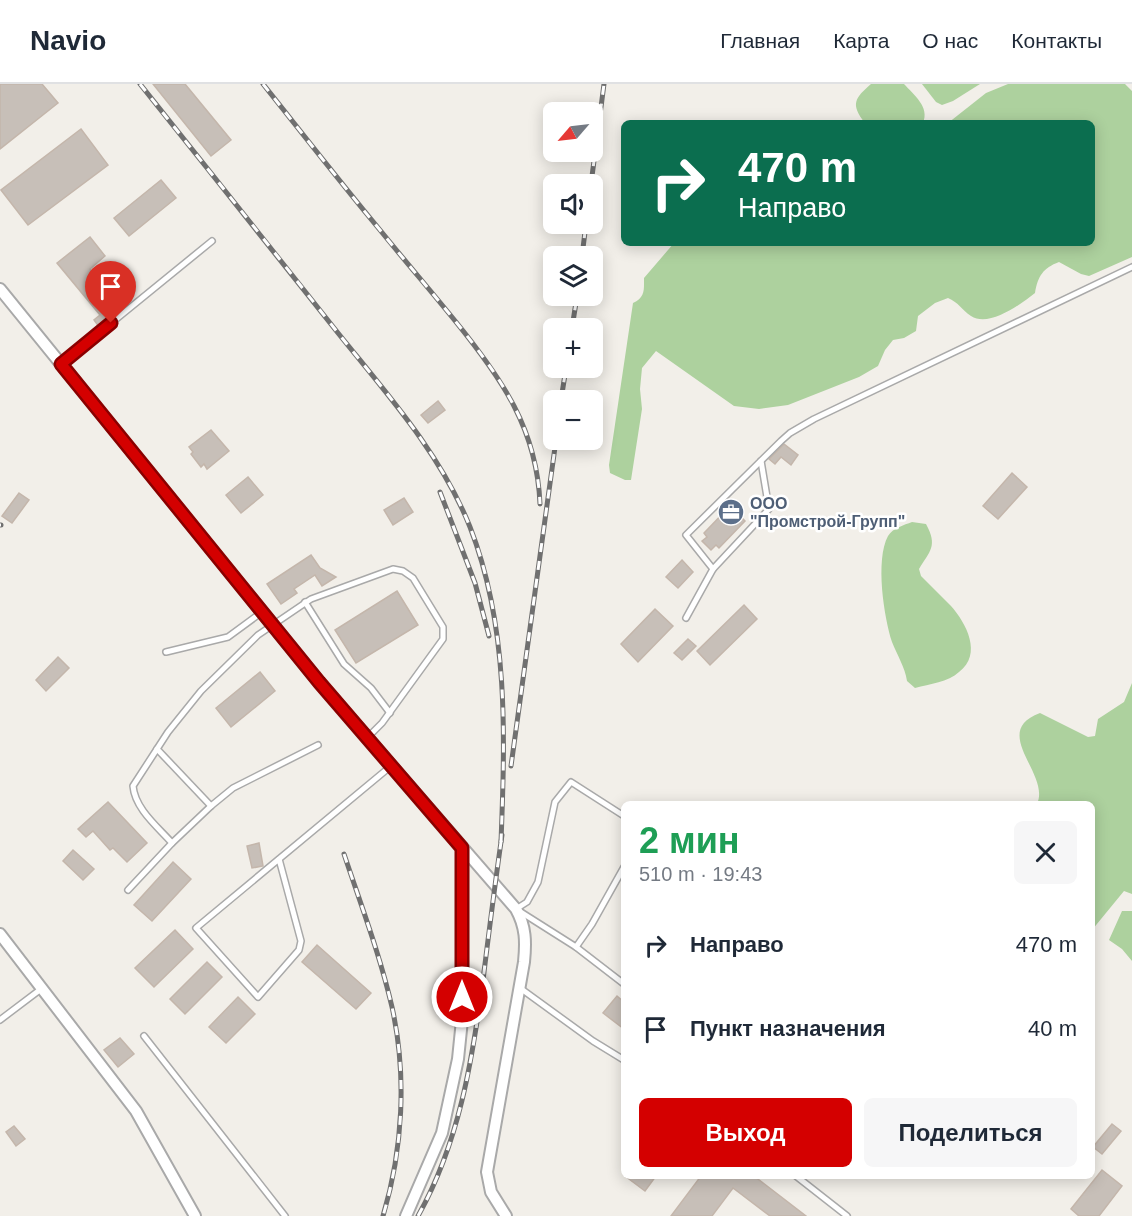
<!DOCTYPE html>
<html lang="ru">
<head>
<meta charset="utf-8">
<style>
  :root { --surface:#fff; --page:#f6f6f7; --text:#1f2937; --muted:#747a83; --line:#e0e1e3; --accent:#d40000 }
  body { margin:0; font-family:Arial,sans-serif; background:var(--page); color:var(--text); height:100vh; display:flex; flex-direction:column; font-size:22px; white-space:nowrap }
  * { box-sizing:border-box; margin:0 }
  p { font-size:20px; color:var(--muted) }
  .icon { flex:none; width:33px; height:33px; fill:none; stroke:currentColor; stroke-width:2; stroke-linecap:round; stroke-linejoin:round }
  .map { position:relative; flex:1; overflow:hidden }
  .drawer { position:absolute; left:621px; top:717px; width:474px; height:378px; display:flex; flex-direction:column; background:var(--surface); border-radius:9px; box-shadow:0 3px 15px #0003 }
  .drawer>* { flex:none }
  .guide { position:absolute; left:621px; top:36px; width:474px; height:126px; border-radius:9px; box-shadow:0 3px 15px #0003; background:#0b6e4f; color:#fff; overflow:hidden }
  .needle { width:39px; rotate:242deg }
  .controls { position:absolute; left:543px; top:18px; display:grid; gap:12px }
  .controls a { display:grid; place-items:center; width:60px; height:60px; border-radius:9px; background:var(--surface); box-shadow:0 3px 15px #0003; font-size:30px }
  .pin { position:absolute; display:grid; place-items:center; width:51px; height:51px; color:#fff; margin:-62px -26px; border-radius:50% 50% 50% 0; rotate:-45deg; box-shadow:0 0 6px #0007 }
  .pin .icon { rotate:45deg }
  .me { position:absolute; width:66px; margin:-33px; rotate:0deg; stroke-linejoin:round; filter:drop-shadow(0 0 4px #0008) }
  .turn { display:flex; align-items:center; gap:21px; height:126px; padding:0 18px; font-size:27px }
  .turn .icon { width:78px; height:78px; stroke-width:2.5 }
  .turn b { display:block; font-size:42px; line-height:51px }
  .round { display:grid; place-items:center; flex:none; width:63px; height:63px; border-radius:9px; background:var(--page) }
  .overview { display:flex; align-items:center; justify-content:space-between; height:102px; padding:0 18px }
  h1 { font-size:36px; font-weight:800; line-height:45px; color:#1e9e55 }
  .cta { display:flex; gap:12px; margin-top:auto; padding:12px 18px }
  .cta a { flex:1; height:69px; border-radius:9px; background:var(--accent); color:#fff; font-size:24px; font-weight:800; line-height:69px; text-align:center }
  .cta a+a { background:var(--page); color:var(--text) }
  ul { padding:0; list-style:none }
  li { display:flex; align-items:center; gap:18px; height:84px; padding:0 18px }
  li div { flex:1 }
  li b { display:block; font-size:22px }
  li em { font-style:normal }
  header { display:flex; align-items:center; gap:36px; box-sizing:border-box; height:84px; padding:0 30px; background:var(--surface); border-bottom:2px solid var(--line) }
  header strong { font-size:28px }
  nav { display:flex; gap:33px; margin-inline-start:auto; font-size:21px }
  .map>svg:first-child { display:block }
  .forest { fill:#add19e }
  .building { fill:#c7bfb8; stroke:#c4b6ab; stroke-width:1.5 }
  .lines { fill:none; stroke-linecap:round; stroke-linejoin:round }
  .service-casing { stroke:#a9a9a9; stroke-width:8 }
  .minor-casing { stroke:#a9a9a9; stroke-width:14 }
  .service { stroke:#fff; stroke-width:5 }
  .minor { stroke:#fff; stroke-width:10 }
  .rail-casing { stroke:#707070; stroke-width:5 }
  .rail { stroke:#fff; stroke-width:3; stroke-dasharray:9; stroke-linecap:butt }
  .route-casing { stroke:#8a0000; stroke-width:15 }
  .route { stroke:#d40000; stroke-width:10 }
  .labels { text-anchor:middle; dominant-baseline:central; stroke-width:5; stroke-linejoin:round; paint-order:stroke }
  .service-label { font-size:16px; font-weight:bold; fill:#4e5e75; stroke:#fff; text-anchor:start }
</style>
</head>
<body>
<header>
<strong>Navio</strong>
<nav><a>Главная</a><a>Карта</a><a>О нас</a><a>Контакты</a></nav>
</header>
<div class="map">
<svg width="1132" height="1132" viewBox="0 0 1132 1132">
  <rect width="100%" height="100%" fill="#f2efe9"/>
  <g class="forest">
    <path d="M871,0h33c10,11 26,23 19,39h-58c-15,-19 -10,-25 6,-39z"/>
    <path d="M922,0h58l-27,17 -11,4 -6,-3z"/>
    <path d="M1008,0h117l7,7v166l-43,19 -8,-2 -22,-12c-16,6 -21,14 -24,31 -14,11 -46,35 -64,23 -9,-6 -13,-14 -23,-18l-13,5 -17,13 -2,15 -12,7 -11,2 -8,10 -7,16 -19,11 -71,28 -29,4 -25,-3 -78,-55 -14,17 -2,21 2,20 -11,71h-6l-15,-7 -1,-8 24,-162c12,-6 11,-12 11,-25l30,-35h418v-120h-144l38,-30z"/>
    <path d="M912,438l14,2c12,22 4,27 -7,45l2,7c10,10 20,20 30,30 15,17 32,48 8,66 -11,10 -29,12 -44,16l-8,-7c-2,-14 -10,-26 -15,-39 -8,-25 -17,-82 -4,-106 5,-8 16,-11 24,-14z"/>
    <path d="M1132,599v211l-8,-3 -32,39v-126h-55c14,-30 -48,-72 3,-91l48,24 7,-1 3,-17 26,-17z"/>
    <path d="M1122,827h10v50l-10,-12 -13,-9z"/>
  </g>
  <g class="building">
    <path d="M0,0h42l16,19 -58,46z"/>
    <path d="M153,0h32l46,56 -20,16z"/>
    <path d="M81,45l27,36 -80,60 -27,-35z"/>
    <path d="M161,96l15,18 -47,38 -15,-18z"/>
    <path d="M90,153l15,19 -15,13 26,31 -5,4 7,8 -19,15 -5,-7 6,-5 -43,-52z"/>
    <path d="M438,317l7,9 -17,13 -7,-8z"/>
    <path d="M211,346l18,21 -22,18 -3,-5 -3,3 -10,-13 2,-2 -4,-5z"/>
    <path d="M784,360l14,11 -7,10 -10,-8 -6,7 -6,-5z"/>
    <path d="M1012,389l15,14 -29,32 -15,-13z"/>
    <path d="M248,393l15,18 -22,18 -15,-18z"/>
    <path d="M19,409l10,7 -17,23 -10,-7z"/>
    <path d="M404,414l9,14 -20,13 -9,-15z"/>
    <path d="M730,422l15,15 -26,27 -3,-3 -5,5 -9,-9 5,-4 -3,-4z"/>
    <path d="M311,471l9,13 16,9 -14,9 -7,-11 -21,14 3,4 -16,11 -14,-20z"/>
    <path d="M682,476l11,12 -15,16 -12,-11z"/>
    <path d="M397,507l21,34 -62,38 -21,-33z"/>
    <path d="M744,521l13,14 -47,46 -13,-14z"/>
    <path d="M655,525l18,17 -35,36 -17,-18z"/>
    <path d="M688,555l8,7 -14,14 -8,-7z"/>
    <path d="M58,573l11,11 -23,23 -10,-11z"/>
    <path d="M260,588l15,19 -44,36 -15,-19z"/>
    <path d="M108,718l39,41 -20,19 -14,-14 -3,2 -17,-19 -7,6 -8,-8z"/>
    <path d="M259,759l4,23 -11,2 -5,-22z"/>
    <path d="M73,766l21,19 -11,11 -20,-19z"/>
    <path d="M173,778l18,17 -39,42 -18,-16z"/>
    <path d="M175,846l18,19 -39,38 -19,-19z"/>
    <path d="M317,861l54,48 -15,16 -54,-47z"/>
    <path d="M207,878l15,15 -37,37 -15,-15z"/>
    <path d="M617,912l7,6v27l-21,-16z"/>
    <path d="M238,913l17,17 -29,29 -17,-16z"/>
    <path d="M120,954l14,16 -16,13 -14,-17z"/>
    <path d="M1112,1040l9,7 -19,23 -9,-7z"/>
    <path d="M14,1042l11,13 -9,7 -10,-14z"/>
    <path d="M1102,1086l20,16 -23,30h-20l-8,-7z"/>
    <path d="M625,1092h31l-11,15z"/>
    <path d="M701,1092h53l52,40h-36l-37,-28 -21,28h-41z"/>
  </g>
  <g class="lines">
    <defs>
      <g id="service">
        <path d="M61,280l151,-123"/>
        <path d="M713,485l56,-60 -8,-48"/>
        <path d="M305,518l39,62 27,24 19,25"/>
        <path d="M686,534l27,-49 -27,-34 95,-94 9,-8 24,-14 318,-152"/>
        <path d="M166,568l62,-15 34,-25"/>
        <path d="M157,665l54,57"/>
        <path d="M624,732l-53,-34 -16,20 -17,80 -11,20 -11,7 60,38 48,37"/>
        <path d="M172,759l39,-37 22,-18 85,-43"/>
        <path d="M279,775l22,82 -2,9 -41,47 -62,-69 195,-162"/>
        <path d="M128,806l44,-47c-14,-16 -37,-34 -39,-57l35,-54 33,-41 57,-56 53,-36 82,-30 10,2 10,7 30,49v12l-61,84 -14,14"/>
        <path d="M576,863l16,-23 32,-57"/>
        <path d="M520,904l73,53 31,19"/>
        <path d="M0,936l41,-31"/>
        <path d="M144,952l141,180"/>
        <path d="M796,1092l51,40"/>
      </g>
      <g id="minor">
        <path d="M0,205l319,393 197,227c10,18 10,33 8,53l-37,210 4,20 15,24"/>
        <path d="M0,850l136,177 59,105"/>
        <path d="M406,1132l36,-83 16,-74 4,-39v-172"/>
      </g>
    </defs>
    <use href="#service" class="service-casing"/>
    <use href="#minor" class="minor-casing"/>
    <use href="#service" class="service"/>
    <use href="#minor" class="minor"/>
    <defs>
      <g id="rail">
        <path d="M140,0c66,83 132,165 198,249 49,61 103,121 132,194 39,100 35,210 31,315"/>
        <path d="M263,0c39,49 77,98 117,146 25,31 51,61 76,92 46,57 81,107 84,182"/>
        <path d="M591,100l13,-100"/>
        <path d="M582,172l4,-32"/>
        <path d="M572,244l5,-32"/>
        <path d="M561,316l5,-32"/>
        <path d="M440,408l35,91 14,53"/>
        <path d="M0,441h1"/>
        <path d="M511,682l45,-326"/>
        <path d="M344,770c17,51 36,101 48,153 15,68 11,142 -9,209"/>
        <path d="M418,1132c41,-73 54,-154 65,-236 6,-48 12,-97 19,-145"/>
      </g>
    </defs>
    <use href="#rail" class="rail-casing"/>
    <use href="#rail" class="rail"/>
  </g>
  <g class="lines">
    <defs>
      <path id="route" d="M111,239l-50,41 258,318 143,166v149"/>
    </defs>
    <use href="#route" class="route-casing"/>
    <use href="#route" class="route"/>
  </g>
  <defs>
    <symbol id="office-disc" viewBox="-11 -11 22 22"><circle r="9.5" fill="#5c6f8a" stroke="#fff"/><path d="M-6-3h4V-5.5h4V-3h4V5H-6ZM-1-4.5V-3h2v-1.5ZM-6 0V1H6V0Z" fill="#fff"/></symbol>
  </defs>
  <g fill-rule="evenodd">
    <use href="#office-disc" x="716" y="413" width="30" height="30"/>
  </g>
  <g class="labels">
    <g class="service-label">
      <text x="750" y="419">ООО<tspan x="750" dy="18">"Промстрой-Групп"</tspan></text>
    </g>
  </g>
</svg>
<div class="controls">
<a><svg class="needle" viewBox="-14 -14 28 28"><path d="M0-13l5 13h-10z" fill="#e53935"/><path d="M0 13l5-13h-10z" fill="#747a83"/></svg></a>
<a><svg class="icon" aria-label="sound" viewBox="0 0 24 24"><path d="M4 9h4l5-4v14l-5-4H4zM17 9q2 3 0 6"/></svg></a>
<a><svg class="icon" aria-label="layers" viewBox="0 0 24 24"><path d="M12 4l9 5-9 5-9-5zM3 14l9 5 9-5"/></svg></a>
<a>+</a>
<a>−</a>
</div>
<div class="pin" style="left:111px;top:239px;background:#d93025"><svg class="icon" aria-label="arrive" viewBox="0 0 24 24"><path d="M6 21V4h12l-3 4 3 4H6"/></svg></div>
<svg class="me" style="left:462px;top:913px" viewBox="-20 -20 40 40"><circle r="17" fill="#d40000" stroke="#fff" stroke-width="3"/><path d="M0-11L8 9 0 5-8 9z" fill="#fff"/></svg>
<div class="guide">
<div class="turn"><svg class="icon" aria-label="right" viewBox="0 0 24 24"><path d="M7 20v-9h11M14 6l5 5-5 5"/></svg><div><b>470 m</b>Направо</div></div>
</div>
<section class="drawer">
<div class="overview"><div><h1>2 мин</h1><p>510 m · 19:43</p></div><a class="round"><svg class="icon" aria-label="close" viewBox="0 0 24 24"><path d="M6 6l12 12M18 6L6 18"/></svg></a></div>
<ul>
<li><svg class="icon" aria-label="right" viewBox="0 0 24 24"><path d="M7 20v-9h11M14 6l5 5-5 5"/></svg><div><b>Направо</b></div><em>470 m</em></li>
<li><svg class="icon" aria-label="arrive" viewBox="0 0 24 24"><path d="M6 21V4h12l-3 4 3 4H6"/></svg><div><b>Пункт назначения</b></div><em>40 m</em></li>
</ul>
<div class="cta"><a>Выход</a><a>Поделиться</a></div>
</section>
</div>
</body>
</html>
